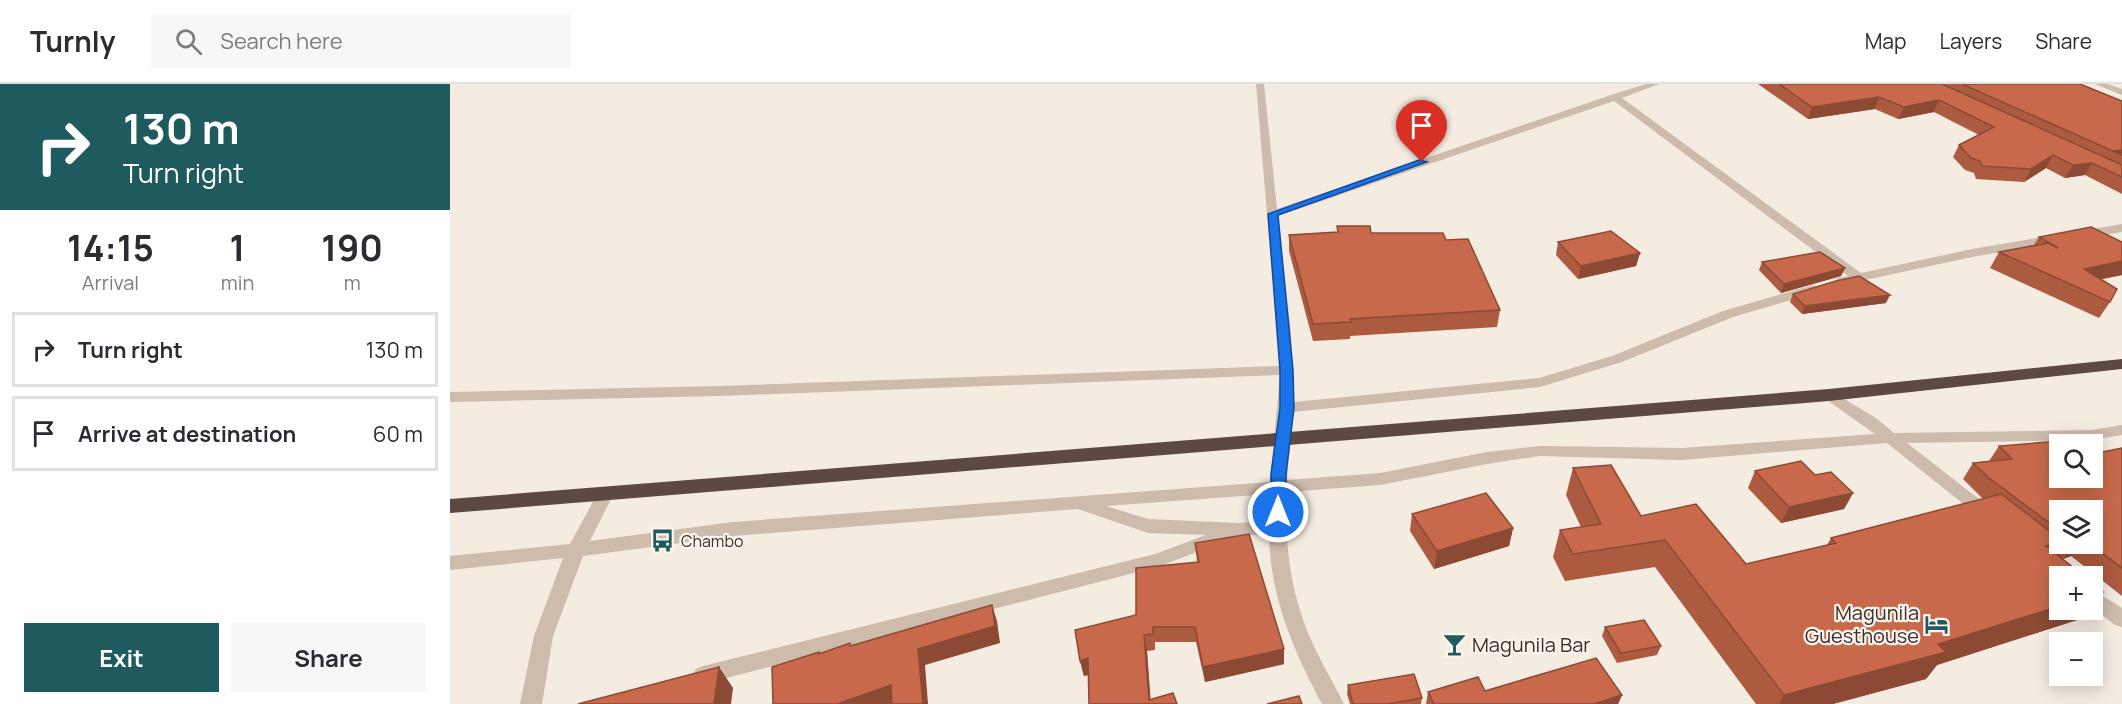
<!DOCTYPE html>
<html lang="en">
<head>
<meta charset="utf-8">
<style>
  :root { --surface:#fff; --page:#f7f7f7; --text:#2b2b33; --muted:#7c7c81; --line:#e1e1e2; --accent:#1f5a5e }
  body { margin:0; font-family:Manrope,sans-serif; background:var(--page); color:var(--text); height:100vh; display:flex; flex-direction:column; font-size:22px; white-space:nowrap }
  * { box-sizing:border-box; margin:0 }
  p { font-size:20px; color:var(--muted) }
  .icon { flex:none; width:33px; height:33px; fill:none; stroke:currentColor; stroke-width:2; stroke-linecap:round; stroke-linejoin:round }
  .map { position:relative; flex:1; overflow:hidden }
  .sheet { display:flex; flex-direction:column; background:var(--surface); width:450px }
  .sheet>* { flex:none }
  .hud { background:#1f5a5e; color:#fff; overflow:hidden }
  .controls { position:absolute; left:1599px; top:350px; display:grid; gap:12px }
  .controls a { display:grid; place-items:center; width:54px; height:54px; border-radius:0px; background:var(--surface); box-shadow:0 3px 15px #0003; font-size:30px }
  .pin { position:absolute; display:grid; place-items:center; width:51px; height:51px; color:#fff; margin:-62px -26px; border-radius:50% 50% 50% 0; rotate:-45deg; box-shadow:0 0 6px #0007 }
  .pin .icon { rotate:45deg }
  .me { position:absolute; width:66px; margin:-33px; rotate:0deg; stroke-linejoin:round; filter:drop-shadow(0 0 4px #0008) }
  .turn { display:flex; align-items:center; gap:21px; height:126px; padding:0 24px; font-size:27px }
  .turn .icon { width:78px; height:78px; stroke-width:2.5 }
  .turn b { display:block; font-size:42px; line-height:51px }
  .eta { display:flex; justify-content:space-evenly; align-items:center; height:102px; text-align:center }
  .eta b { font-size:36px; font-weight:700; line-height:42px }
  .cta { display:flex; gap:12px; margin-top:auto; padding:12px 24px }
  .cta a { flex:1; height:69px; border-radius:0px; background:var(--accent); color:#fff; font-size:24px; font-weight:700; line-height:69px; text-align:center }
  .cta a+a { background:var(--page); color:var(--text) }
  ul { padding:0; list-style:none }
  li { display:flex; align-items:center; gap:18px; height:75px; margin:0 12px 9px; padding:0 12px; border:3px solid var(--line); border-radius:0px }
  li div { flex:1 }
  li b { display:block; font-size:22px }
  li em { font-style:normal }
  header { display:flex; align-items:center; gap:36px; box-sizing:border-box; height:84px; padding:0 30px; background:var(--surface); border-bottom:2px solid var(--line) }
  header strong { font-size:28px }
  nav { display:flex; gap:33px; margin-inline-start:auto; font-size:21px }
  .search { width:420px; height:54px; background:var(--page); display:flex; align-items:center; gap:15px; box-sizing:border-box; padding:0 21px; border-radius:0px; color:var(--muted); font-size:22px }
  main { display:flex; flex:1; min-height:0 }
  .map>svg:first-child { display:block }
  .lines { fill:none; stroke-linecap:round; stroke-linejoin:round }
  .minor { fill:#cdbbac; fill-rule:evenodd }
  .highway { fill:#5c4a42; fill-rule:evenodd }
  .wall { fill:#ac5a40; fill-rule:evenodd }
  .shaded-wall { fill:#8c4a34 }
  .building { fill:#c8694b; stroke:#8c4a34; stroke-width:1.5 }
  .route { fill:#1a73e8; stroke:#114b97; stroke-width:1.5 }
  .labels { text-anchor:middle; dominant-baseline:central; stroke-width:4.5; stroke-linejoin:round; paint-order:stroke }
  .poi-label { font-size:16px; fill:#3b302b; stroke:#fbf5ee; text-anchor:start }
  .near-poi-label { font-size:20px; fill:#3b302b; stroke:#fbf5ee; text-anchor:end }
</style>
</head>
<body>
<header>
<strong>Turnly</strong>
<div class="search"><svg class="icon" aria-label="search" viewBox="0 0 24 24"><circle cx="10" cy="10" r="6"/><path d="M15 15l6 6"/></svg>Search here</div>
<nav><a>Map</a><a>Layers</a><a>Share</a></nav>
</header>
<main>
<section class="sheet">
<div class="hud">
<div class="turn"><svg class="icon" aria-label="right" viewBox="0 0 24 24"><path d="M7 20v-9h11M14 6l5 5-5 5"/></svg><div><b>130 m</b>Turn right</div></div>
</div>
<div class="eta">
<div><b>14:15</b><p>Arrival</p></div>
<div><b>1</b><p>min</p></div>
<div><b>190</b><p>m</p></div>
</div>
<ul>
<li><svg class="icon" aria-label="right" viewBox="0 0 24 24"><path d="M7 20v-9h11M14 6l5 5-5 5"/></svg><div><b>Turn right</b></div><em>130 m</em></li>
<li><svg class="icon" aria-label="arrive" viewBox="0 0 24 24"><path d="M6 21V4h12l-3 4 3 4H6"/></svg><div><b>Arrive at destination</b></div><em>60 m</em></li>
</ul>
<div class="cta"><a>Exit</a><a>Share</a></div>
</section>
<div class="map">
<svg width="1672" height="620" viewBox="0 0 1672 620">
  <rect width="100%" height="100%" fill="#f4ebe1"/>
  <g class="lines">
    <g class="minor">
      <path d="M806,0h8l13,125 334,-114 35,-11h13l-37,14 239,175 111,-24 82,-14 6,4 -6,4 -82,14 -130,28 -5,-1 -1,-3 1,-3 11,-2 -234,-175 -336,115 13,117 3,69 245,-24 73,-22 111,-45 90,-26 6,4 -1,3 -85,25 -111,45 -82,25 -247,25 -6,68 93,-7 107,-21 53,-6 142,2 193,-14 -51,-36 -3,-3 3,-3 5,-2 47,28 18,15 198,-3 30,-5v10l-30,5 -185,3 86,67 3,4 -3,4 -6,2 -6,-2 -94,-75 -205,17 -142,-4 -53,8 -107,21 -94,7c-1,52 4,101 26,150 9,21 22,41 32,62h-22c-29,-54 -52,-108 -53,-170l-29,2 -83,31 -454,117 -7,-3 -3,-6 3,-6 7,-3 452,-112 51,-19 -58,-2 -70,-24 -345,27 -150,20 -30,80 -11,68h-22l14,-68 29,-78 -113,12v-14l120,-12 30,-55h12l2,4 -24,48 143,-19 537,-40 10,-107 -561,21 -269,6v-10l269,-6 561,-20zM819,410v27l-30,2 -91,-4 -42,-13z"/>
      <path d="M1645,0h13l14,5v6z"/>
      <path d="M1672,140v8l-41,7 -6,-4 6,-4z"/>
      <path d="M1642,505l30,19v19l-7,-2 -23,-18z"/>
    </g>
    <path class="highway" d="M1672,275v10l-293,32 -1379,112v-14l1379,-110z"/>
  </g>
  <g class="wall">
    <path d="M1308,0h322l42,17v93l-37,-19 -20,3 -19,-10 -22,14 -48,-3 -2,-6 -9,-3 -12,-13 6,-12 20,-10 -45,-23 -36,7 -23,-10 -67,10z"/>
    <path d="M887,142l34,7 75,7 54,70 -3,17 -147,9v3l-37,2 -24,-90v-16l48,-2z"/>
    <path d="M1589,153l83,5v33l-21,4 9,23 -11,16 -109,-50 9,-16 35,-7z"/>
    <path d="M1108,158l82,11 -4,13 -58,13 -22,-24z"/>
    <path d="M1312,178l83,6 -4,8 -60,17 -22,-23z"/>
    <path d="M1343,210l93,9 -84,11 -12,-12z"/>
    <path d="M1549,362l61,31 62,-29v148l-51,-40 -8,3 -3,50h29l-9,10 -143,46 -11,14 -93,25h-77l-101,-137 -90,14 -12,-24 7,-27 21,-3 -15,-32 7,-27 68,48 105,48 81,-19 4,-7 152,-39 -20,-20 10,-16 16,-2zM1610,426l32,33h-32z"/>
    <path d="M1305,387l60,4 38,18 -9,16 -63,14 -33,-35z"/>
    <path d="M962,430l101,14 -4,18 -75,23 -24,-38z"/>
    <path d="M745,459l89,106v15l-79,18 -9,-40h-41v8l-8,1 3,49 27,4h-88l-1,-29 -4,1 -4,-15 117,-99z"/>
    <path d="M1155,543l56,19 -4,9 -40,8 -15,-27z"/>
    <path d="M898,601l74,13 -1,6h-71l-3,-10z"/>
    <path d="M1035,607l137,4 -4,9h-192l2,-12z"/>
  </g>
  <g class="shaded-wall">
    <path d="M1429,13l-4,12 -67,10 4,-12z"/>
    <path d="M1489,16l-5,12 -36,7 6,-12z"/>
    <path d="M1672,66v5l-8,-3z"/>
    <path d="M1603,71l-7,13 -22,14 7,-13z"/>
    <path d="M1642,79l-7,12 -20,3 8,-13z"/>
    <path d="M1190,169l-4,13 -58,13 3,-13z"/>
    <path d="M1672,177v14l-48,10 10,-16z"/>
    <path d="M1395,184l-4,8 -60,17 3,-9z"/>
    <path d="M1440,211l-4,8 -84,11 3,-8z"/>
    <path d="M1403,409l-9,16 -63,14 8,-16z"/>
    <path d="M1063,444l-4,18 -75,23 3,-18z"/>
    <path d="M1610,457v2l-20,24 6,-21z"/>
    <path d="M1626,459h6l-11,13 -8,3z"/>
    <path d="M1653,508l-11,13v-10z"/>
    <path d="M542,521l5,16 3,22 -75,22 3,39h-5l-5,-55z"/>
    <path d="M1610,522v3h29l-9,10 -143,46 -11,14 -93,25h-54l5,-9 154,-51z"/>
    <path d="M694,551l3,16 4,53h-1z"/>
    <path d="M834,565v15l-79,18 -2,-15z"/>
    <path d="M638,574l4,16 -8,2 -4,-15z"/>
    <path d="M269,583l14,21 -2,16h-17z"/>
    <path d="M441,601l8,16 -8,3h-54z"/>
    <path d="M1172,611l-4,9h-24z"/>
  </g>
  <g class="building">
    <path d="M1329,0h163l180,81v12l-30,-14 -19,2 -20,-10 -22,14 -49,-3 -2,-5 -9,-3 -12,-13 35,-18 -55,-27 -35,7 -25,-10 -67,10z"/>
    <path d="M1512,0h118l42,17v49l-8,1 8,4z"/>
    <path d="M887,142h33l1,7h72l3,7 22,-1 32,71 -150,9 1,3 -38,2 -24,-89 49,-3z"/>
    <path d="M1641,143l31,15v19l-38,8 33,20 -7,13 -111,-50 49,-9 10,5 -19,-11z"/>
    <path d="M1161,147l29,22 -59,13 -23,-24z"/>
    <path d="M1370,168l25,16 -61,16 -22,-22z"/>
    <path d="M1409,192l31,19 -85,11 -12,-12 43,-13z"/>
    <path d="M1610,357l3,3h-3v33h32v-23l30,-6v120l-33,-25h3v-33h-32v21l-71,-53 -16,-15 39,-4 -13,-13z"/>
    <path d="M1351,377l14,14 16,-3 22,21 -64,14 -34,-36z"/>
    <path d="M1161,381l30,51 55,-12 50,60 90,-21 -5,-5 170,-44 59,45v2l-14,5 38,30h-24v30l-122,38 8,8 -162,43 -119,-155 -92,14 -13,-24 41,-6 -28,-56z"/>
    <path d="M1036,409l27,35 -76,23 -25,-37z"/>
    <path d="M799,450l35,115 -81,18 -8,-40h-42v7l-9,1 5,65 24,-7 4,11h-88l-1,-46 -8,3 -5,-31 61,-15v-47l63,-6 -4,-19z"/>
    <path d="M1642,499l11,9 -11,3z"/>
    <path d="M542,521l3,21 -77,23 5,55h-31l-1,-19 -54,19h-64l-1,-37 47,-15v2l31,-11v3z"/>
    <path d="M1194,536l17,26 -40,7 -16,-26z"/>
    <path d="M1146,574l26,37 -28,9h-160l-6,-12 50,-15 7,14z"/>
    <path d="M269,583l-5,37h-136z"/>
    <path d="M964,590l8,24 -34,6h-35l-5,-19z"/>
    <path d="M849,612l3,8h-35z"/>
  </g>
  <path class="route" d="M969,76l8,2 -149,53 15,155 1,38 -8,66v38l-2,4h-11l-2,-4v-38l9,-66v-38l-12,-156z"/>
  <defs>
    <symbol id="bus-bare" viewBox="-9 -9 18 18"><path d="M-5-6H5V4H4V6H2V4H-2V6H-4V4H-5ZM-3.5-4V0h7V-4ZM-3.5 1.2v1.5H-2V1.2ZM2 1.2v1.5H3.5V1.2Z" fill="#1f5a5e" stroke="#fbf5ee" stroke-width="2.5" paint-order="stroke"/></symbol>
    <symbol id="hotel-bare" viewBox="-9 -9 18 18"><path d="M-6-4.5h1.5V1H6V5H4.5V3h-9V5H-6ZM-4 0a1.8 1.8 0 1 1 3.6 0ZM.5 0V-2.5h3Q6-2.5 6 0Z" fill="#1f5a5e" stroke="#fbf5ee" stroke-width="2.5" paint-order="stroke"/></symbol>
    <symbol id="bar-bare" viewBox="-9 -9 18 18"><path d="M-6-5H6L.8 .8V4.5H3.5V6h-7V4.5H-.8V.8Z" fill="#1f5a5e" stroke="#fbf5ee" stroke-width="2.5" paint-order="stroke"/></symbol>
  </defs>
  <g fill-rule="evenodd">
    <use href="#bus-bare" x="196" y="440" width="33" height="33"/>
    <use href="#hotel-bare" x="1470" y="524" width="33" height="33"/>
    <use href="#bar-bare" x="988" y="544" width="33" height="33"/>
  </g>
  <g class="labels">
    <g class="poi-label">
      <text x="231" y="457">Chambo</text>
    </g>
    <g class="near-poi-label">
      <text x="1469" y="528">Magunila<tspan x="1469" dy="23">Guesthouse</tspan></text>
      <text x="1022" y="560" text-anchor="start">Magunila Bar</text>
    </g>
  </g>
</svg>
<div class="controls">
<a><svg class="icon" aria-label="search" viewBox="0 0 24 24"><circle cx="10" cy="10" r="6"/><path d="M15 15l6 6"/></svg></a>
<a><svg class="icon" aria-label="layers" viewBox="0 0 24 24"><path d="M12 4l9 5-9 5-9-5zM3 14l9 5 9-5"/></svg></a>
<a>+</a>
<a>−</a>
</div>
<div class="pin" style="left:972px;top:78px;background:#d93025"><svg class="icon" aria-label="arrive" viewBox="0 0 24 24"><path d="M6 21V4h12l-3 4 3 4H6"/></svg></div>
<svg class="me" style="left:828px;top:428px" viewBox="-20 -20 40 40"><circle r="17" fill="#1a73e8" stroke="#fff" stroke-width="3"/><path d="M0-11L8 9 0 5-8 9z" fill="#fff"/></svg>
</div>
</main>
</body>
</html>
